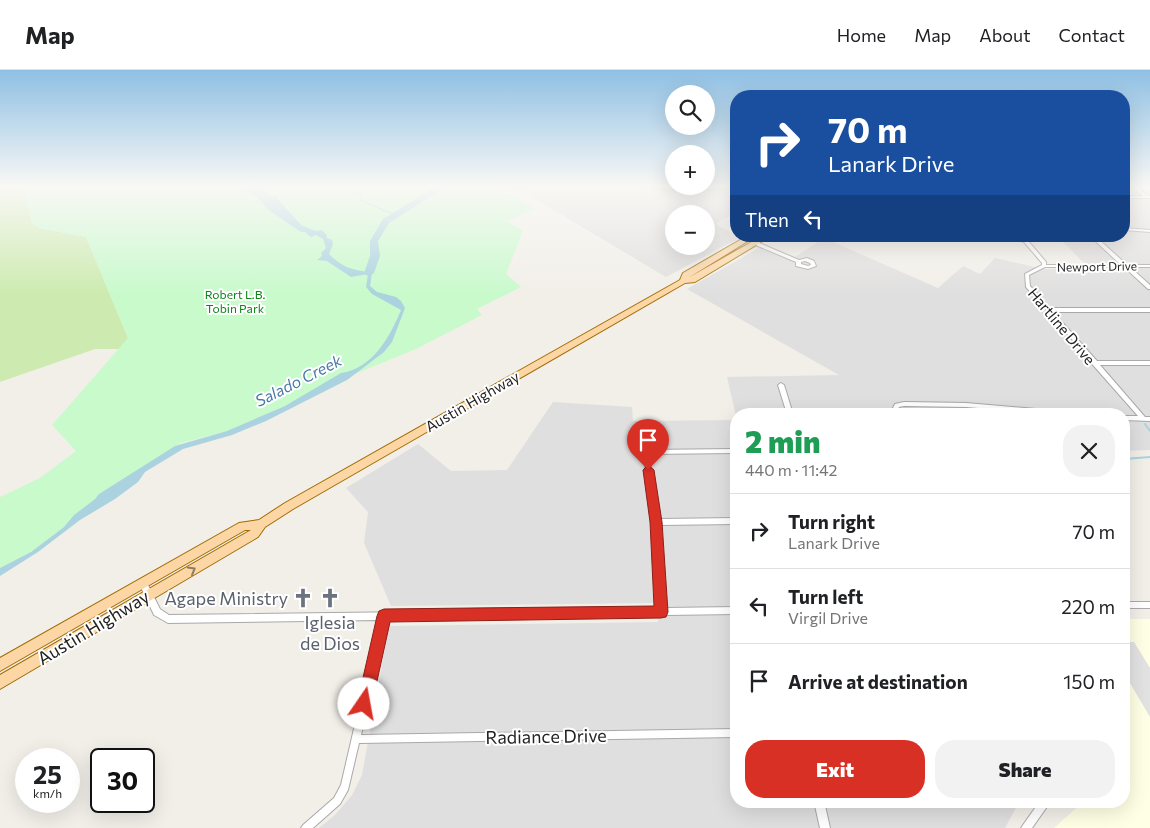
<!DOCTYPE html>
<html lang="en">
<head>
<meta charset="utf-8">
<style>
  :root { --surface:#fff; --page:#f2f2f2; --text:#202124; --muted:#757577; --line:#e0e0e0; --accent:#d93025 }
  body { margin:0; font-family:Commissioner,sans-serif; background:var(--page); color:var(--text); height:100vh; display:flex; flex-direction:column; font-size:19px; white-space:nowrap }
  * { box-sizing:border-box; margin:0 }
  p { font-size:16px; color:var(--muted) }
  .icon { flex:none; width:28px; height:28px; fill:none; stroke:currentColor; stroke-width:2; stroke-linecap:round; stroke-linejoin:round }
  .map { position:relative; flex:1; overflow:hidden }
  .drawer { position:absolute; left:730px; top:338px; width:400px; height:400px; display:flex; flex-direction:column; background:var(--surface); border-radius:20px; box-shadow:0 5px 20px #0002 }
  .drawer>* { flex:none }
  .guide { position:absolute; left:730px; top:20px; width:400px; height:152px; border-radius:20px; box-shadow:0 5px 20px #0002; background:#1a4fa0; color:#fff; overflow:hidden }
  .controls { position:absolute; left:665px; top:15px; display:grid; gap:10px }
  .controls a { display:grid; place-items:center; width:50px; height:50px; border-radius:50%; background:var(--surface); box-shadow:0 5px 20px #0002; font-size:25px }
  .speed { position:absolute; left:15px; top:678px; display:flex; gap:10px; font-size:25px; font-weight:700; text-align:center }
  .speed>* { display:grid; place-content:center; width:65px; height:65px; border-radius:50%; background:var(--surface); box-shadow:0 5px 20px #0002; line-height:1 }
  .speed small { font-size:12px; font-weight:400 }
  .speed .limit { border:2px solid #111; border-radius:8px; background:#fff; color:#111 }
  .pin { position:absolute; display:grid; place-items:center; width:42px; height:42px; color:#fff; margin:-51px -21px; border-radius:50% 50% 50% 0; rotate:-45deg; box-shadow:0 0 5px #0007 }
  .pin .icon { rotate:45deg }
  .me { position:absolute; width:55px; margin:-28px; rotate:12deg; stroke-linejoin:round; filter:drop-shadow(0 0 4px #0008) }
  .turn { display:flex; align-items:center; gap:18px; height:105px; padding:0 15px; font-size:22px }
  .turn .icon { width:65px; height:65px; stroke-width:2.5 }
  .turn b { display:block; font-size:35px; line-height:42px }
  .then { display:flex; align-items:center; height:48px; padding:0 15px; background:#0003; gap:10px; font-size:19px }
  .round { display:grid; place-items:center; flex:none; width:52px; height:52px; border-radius:20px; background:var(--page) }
  .headline { display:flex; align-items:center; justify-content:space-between; height:85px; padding:0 15px }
  h1 { font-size:30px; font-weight:800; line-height:38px; color:#1e9e55 }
  .cta { display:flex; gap:10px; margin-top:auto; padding:10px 15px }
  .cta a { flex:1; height:58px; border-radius:20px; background:var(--accent); color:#fff; font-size:20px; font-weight:800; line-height:58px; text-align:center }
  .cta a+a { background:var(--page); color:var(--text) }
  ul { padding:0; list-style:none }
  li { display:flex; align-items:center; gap:15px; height:75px; padding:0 15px; border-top:1px solid var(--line) }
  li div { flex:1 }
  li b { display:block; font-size:19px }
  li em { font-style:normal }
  header { display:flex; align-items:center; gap:30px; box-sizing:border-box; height:70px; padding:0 25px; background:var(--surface); border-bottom:1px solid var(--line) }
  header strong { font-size:24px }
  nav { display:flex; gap:28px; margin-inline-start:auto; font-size:18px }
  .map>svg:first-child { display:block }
  .residential { fill:#e0dfdf; fill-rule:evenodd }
  .education { fill:#ffffe5 }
  .grass { fill:#cdebb0 }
  .forest { fill:#add19e }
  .park { fill:#c8facc }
  .parking { fill:#e2e2e2 }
  .water { fill:#aad3df }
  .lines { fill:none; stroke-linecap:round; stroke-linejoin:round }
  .stream-far1 { stroke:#aad3df; stroke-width:1 }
  .stream { stroke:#aad3df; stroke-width:2 }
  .river { fill:#aad3df; fill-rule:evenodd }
  .street-casing { stroke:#a9a9a9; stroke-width:2 }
  .primary-casing { stroke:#a06b00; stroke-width:2 }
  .street { fill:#fff; fill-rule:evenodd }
  .primary { fill:#fcd6a4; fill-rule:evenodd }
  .oneway { stroke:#8f7c63 }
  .route { fill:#d93025; stroke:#8d1f18 }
  .labels { text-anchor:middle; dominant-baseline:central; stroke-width:4; stroke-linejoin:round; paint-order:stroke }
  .far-street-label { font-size:12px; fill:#222; stroke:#fff }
  .far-park-label { font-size:12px; fill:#0c8416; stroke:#fff }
  .street-label { font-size:15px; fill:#222; stroke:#fff }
  .water-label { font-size:16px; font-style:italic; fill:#4a7aab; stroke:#fff }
  .near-worship-label { font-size:18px; fill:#5b616d; stroke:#fff; text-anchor:end }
  .near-street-label { font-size:18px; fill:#222; stroke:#fff }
</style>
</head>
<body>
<header>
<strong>Map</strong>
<nav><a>Home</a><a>Map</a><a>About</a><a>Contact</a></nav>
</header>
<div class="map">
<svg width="1150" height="758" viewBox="0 0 1150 758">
  <rect width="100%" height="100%" fill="#f2efe9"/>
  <g class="residential">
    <path d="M515,117h114l60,7 47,-5v24l-21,11 26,13 -75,40zM674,144h32v32h-32z"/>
    <path d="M1124,117h26v263l-26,1v-37h-388v2l-9,-39 112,-2 -152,-86 77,-44 31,12 29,-19 114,50 25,-22 17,8 15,-16 49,11 45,-1 -32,-32h67z"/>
    <path d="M553,332l79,5 1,14 103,-1v381h284l-15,27h-686l16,-13 17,-20 10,-20 27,-149 269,-4 -3,-19 -264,3 -27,-63 4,-31 -22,-24 72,-44 33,27 56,-1z"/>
  </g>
  <path class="education" d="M1124,549h26v209h-96l30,-27h40z"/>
  <path class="grass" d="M0,117h24l8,36 7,5 47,9 42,101 -8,11h-25l-95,33z"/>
  <path class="forest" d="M629,117h107v2l-47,5z"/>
  <path class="park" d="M24,117h475l37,22 -29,12 16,10 -17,43 15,13 -44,22 5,6 -66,34 -83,34 -48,23 -58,25 -46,12 -82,51 -4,5 -21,16 -10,12 -33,25 -31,16v-71l40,-19 36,-27 -24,-26 76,-87 -42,-101 -47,-9 -7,-5z"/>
  <path class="parking" d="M1124,572h10l16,26v49l-26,-44z"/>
  <path class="water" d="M235,117l29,2 4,7 8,1 25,28 15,6 5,-1 5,4 1,4 5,2 1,4 -4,10c15,15 23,15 43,19l-2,13 7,6 19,5 5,4 4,7 -13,34 -8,10 -37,28 -81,41 -34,14 -49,14 -38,23 -7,10 -23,17 -35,21 -42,32 -38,24v-8l31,-16 33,-25 10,-12 21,-16 4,-5 76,-48 52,-15 58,-25 56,-33c31,-4 49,-36 60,-63l-29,-16 -6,-7 2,-13 -17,3 -24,-16 -10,-1 5,-4 -1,-3 5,-5 -3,-9 -7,-4 -5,2 -6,-5h-4l-31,-21 -15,-16z"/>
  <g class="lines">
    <path class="stream-far1" d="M362,117l-3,7 3,7 33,14"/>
    <g class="stream">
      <path d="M1145,354l5,7"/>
      <path d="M1124,389l26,-2"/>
    </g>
    <g class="river">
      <path d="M436,117h10l-57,36 -11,18 2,15 -6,17 -5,3 -3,-1 -2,-2 6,-17v-15l13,-22z"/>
      <path d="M661,117h40l-4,2h-32z"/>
    </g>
    <defs>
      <g id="street">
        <path d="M1132,117h5l11,9h2v2h-26v-2h19z"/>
        <path d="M1124,158l26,2v2l-26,-2z"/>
        <path d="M1010,166h7l3,2 -1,-2h5l22,26v3h75l-31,-29h5l32,29h23v2h-20l20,18v4h-2l-24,-22h-79l-16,8 1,11 20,22h100v4h-97l44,49h53v4h-50l45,52h5v4l-26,-1v-4h14l-45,-51 -1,-1v-2l-66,-75 -1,-13 17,-9v-2l-18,-21z"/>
        <path d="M753,172h4l42,18 8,-2 7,3 2,5 -8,3 -12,-3v-4l-43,-18zM805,191l5,2 1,2 -3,1 -7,-2v-2z"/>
        <path d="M781,313l3,2 9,29h-6l-9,-29z"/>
        <path d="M904,332l62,1 103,9 3,2h-30l-17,-2 -3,2h-8l3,-3 -51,-4 -62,-1 -5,1 -2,4 3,3h-8l-1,-2 4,-8z"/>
        <path d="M736,379v4l-87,1 10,65 77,-1v6l-76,1 5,83 71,-1v7l-349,5 -26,116 375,-6v8l-377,6 -11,47 -8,14 -27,24h-12l2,-3 31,-27 7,-13 38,-165 -211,3 -14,-8 -15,-32 1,-2 3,-1 3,1 14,28 9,6 488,-6 -4,-87 -10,-70 1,-2h2z"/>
        <rect x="1124" y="532" width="26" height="6"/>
        <path d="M814,731h10l6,27h-10z"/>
        <path d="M1040,731h11l-19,27h-11l2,-3z"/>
      </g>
      <path id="primary" d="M747,166h9l-68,42 74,-42h9l-76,46 -10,1 -392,226 -28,18 -7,10 -258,152v-14l251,-145h-6l-245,141v-13l239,-135 20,-3 26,-17 395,-223 3,-7z"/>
    </defs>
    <use href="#street" class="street-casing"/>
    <use href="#primary" class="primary-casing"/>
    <use href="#street" class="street"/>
    <use href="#primary" class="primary"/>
  </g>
  <defs><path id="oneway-chevron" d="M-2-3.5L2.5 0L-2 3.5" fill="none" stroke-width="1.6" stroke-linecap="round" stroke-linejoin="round" transform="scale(1.25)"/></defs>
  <use class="oneway" href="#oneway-chevron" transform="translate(192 500) rotate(-30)"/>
  <linearGradient id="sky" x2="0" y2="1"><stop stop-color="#8fc0e4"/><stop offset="0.52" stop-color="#f9f8f5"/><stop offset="1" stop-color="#f9f8f5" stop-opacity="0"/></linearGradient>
  <rect width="1150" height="224" fill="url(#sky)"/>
  <path class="route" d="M648,395l6,5 8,52 6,90 -2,5 -5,1 -271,4 -18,82 -2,5 -6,3 -5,-3 -2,-5 20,-88 2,-5 5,-2 270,-3 -4,-84 -7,-52z"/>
  <defs>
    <symbol id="church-bare" viewBox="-9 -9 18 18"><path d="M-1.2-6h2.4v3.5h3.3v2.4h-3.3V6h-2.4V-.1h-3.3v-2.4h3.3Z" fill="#6b7280" stroke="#fff" stroke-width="2.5" paint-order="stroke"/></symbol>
  </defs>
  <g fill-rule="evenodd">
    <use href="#church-bare" x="289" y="514" width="28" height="28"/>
    <use href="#church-bare" x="316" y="514" width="28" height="28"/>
  </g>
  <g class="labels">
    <g class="far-street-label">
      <text transform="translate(1097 196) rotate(-1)">Newport Drive</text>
    </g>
    <g class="far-park-label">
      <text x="235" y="224">Robert L.B.<tspan x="235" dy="14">Tobin Park</tspan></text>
    </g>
    <g class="street-label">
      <text transform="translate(1062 256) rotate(50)">Hartline Drive</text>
      <text transform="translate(472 331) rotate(-30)">Austin Highway</text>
    </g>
    <g class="water-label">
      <text transform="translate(298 310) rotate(-27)">Salado Creek</text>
    </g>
    <g class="near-worship-label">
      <text x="288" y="528">Agape Ministry</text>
      <text x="330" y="552" text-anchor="middle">Iglesia<tspan x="330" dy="21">de Dios</tspan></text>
    </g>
    <g class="near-street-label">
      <text transform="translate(93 557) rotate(-31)">Austin Highway</text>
      <text transform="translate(546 666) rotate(-1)">Radiance Drive</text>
    </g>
  </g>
</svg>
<div class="controls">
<a><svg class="icon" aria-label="search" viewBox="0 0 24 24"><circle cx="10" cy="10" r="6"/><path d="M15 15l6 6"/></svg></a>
<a>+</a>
<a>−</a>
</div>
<div class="speed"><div>25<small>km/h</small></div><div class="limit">30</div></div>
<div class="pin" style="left:648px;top:400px;background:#d93025"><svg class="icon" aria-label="arrive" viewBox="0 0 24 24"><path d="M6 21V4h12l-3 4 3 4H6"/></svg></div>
<svg class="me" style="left:364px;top:634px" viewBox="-20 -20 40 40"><circle r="19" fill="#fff"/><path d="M0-13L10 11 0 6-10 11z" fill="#d93025"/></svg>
<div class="guide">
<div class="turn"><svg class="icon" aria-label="right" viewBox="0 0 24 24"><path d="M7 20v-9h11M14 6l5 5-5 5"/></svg><div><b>70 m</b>Lanark Drive</div></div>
<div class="then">Then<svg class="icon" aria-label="left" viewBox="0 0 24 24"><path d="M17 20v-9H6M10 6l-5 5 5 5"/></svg></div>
</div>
<section class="drawer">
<div class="headline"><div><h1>2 min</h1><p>440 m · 11:42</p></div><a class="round"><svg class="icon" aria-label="close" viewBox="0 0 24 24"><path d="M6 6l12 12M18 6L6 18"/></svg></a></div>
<ul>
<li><svg class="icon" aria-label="right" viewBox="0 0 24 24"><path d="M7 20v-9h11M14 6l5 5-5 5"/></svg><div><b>Turn right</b><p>Lanark Drive</p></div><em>70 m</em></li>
<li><svg class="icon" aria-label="left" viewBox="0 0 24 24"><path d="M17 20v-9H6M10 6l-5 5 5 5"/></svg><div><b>Turn left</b><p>Virgil Drive</p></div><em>220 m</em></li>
<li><svg class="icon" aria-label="arrive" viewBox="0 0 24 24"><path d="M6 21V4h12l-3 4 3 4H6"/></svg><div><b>Arrive at destination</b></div><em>150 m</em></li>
</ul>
<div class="cta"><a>Exit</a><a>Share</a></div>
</section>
</div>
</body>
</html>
